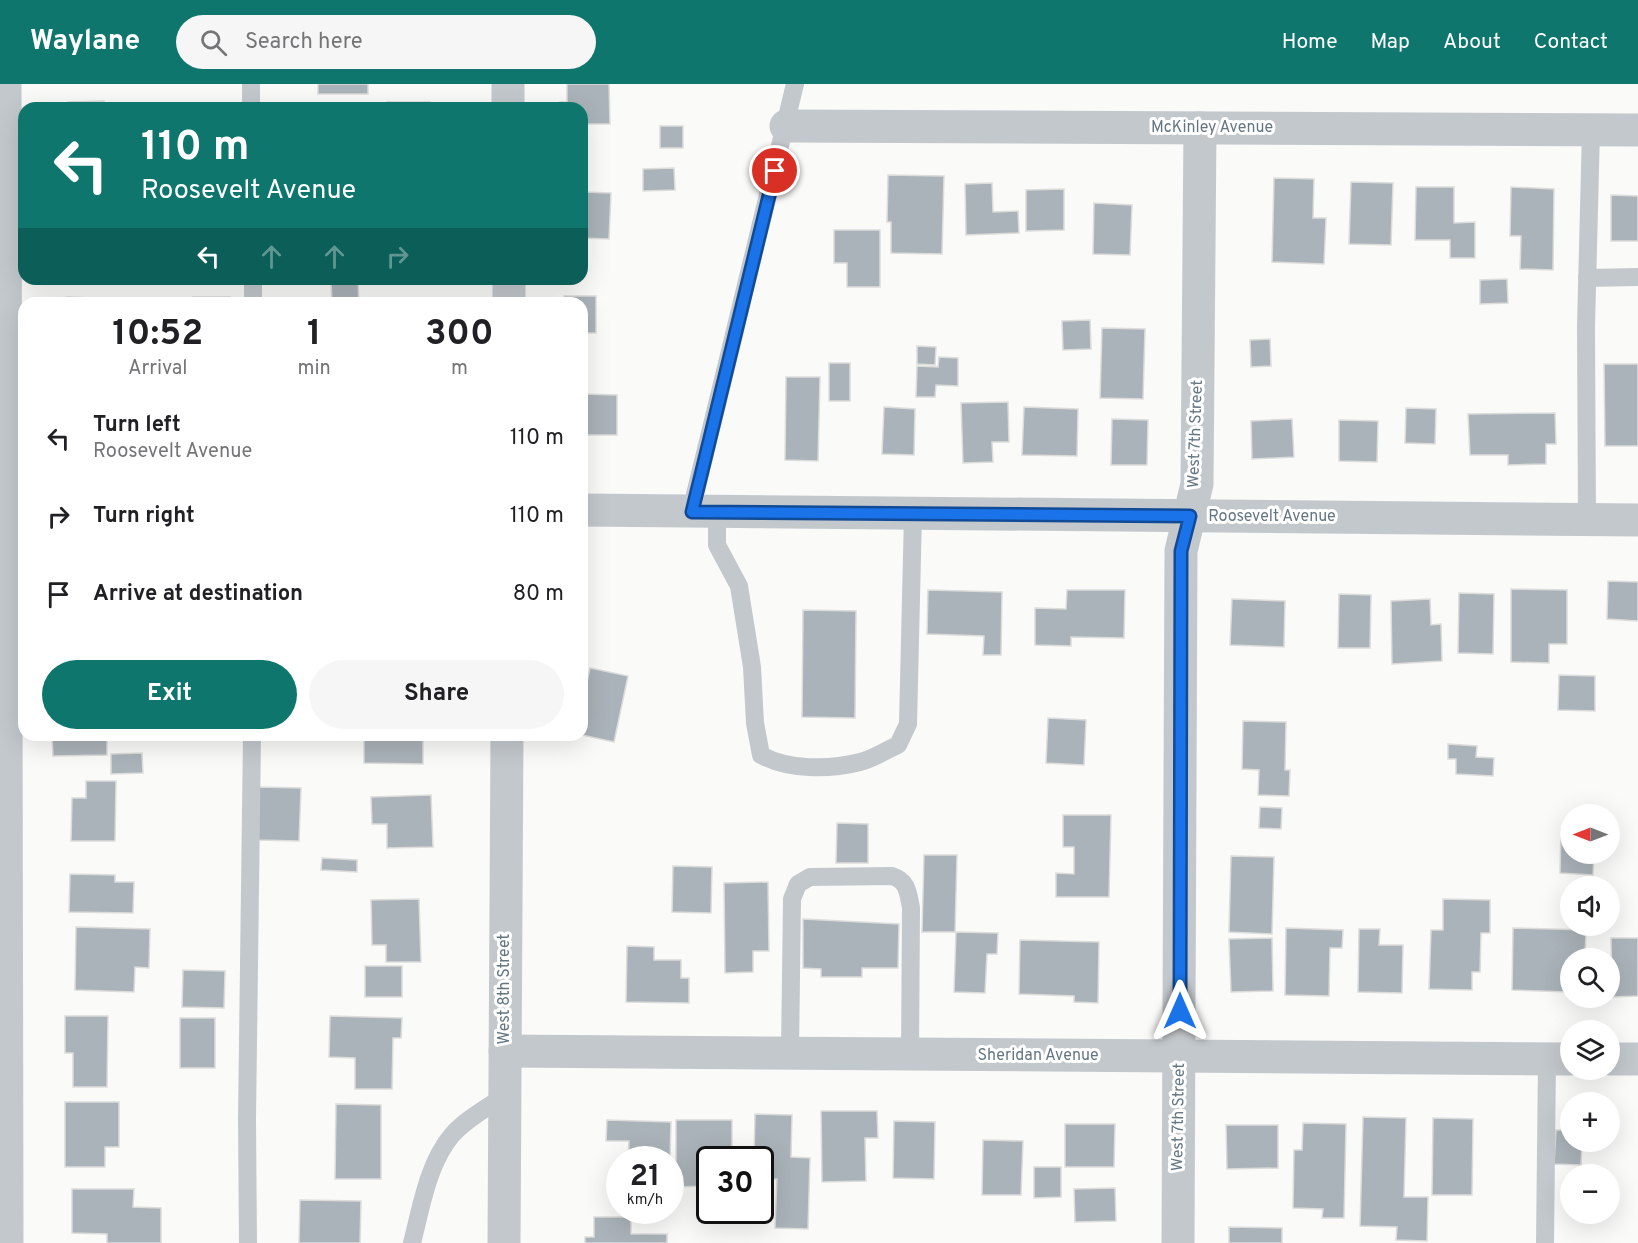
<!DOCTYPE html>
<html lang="en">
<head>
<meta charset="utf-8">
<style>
  :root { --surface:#fff; --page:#f6f6f6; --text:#202124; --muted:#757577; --accent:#0f766e }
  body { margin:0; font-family:Overpass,sans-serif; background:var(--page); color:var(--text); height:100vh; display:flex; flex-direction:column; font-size:22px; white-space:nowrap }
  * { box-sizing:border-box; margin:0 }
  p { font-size:20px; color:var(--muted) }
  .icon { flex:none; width:33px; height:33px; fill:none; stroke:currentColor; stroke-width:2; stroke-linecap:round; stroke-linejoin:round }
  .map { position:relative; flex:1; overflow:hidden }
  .side { position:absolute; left:18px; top:213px; width:570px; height:444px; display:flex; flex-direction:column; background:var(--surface); border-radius:18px; box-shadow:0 6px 24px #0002 }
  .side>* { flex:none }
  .banner { position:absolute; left:18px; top:18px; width:570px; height:183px; border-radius:18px; box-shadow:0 6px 24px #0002; background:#0f766e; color:#fff; overflow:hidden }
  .needle { width:39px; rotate:270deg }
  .buttons { position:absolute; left:1560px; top:720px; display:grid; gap:12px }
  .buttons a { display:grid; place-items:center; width:60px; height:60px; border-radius:50%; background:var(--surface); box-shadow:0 6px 24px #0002; font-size:30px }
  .speed { position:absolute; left:606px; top:1062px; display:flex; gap:12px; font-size:30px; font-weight:700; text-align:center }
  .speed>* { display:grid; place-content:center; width:78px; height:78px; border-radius:50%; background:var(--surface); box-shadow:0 6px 24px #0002; line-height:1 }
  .speed small { font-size:15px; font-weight:400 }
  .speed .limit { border:3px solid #111; border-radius:9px; background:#fff; color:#111 }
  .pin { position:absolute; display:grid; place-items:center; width:51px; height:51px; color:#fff; margin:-26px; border:3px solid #fff; border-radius:50%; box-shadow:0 2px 6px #0007 }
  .me { position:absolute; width:66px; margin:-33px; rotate:0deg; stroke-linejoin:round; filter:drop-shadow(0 0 4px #0008) }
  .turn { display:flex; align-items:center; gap:21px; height:126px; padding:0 24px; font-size:27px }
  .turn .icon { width:78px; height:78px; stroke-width:2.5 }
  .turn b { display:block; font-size:42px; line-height:51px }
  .lanes { display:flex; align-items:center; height:57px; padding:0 24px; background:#0003; justify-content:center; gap:30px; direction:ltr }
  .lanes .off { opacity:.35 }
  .eta { display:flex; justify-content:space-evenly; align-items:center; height:102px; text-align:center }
  .eta b { font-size:36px; font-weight:700; line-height:42px }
  .button { display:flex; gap:12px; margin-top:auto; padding:12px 24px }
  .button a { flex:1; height:69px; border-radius:36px; background:var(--accent); color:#fff; font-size:24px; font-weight:700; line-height:69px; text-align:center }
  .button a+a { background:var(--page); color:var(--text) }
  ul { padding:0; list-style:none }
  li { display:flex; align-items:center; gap:18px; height:78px; padding:0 24px }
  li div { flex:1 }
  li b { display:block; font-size:22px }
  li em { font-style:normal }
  header { display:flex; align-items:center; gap:36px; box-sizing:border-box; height:84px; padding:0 30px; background:var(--accent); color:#fff }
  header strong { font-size:28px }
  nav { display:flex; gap:33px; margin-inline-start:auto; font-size:21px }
  .search { width:420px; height:54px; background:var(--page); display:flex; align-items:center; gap:15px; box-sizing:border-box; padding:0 21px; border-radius:33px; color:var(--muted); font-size:22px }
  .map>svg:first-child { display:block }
  .building { fill:#aab3b9; stroke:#dcdcda; stroke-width:1.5 }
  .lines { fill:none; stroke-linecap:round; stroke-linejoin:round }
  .lane { stroke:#c3c8cc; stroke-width:18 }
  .street { stroke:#c3c8cc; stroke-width:33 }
  .route-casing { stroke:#114b97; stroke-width:15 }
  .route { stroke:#1a73e8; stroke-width:10 }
  .labels { text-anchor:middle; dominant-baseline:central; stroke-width:6; stroke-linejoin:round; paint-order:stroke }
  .street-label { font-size:16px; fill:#657683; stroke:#fff }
</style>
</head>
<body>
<header>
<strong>Waylane</strong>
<div class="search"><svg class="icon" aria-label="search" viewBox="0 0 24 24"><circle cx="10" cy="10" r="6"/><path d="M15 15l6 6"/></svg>Search here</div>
<nav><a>Home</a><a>Map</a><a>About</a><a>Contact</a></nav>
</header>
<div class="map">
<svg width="1638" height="1159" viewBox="0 0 1638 1159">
  <rect width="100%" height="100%" fill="#fafaf8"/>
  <g class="building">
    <rect x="318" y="0" width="50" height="10"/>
    <path d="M567,0h42l1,40h-28v-16h-22v-6h7z"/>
    <path d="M104,17v7h-36v-6z"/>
    <rect x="387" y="18" width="43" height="6"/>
    <rect x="660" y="42" width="23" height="22"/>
    <path d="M674,84l1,22 -32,1v-22z"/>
    <path d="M888,91l56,1 -2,78 -51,-1v-31h-4z"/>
    <path d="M1274,94l40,1 -1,39h13l-2,46 -52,-2z"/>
    <path d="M1351,98l42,1 -2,62 -42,-1z"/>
    <path d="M992,99l1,29 25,-1 1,22 -53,2 -1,-51z"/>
    <path d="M1416,103h38v36l21,-1v36h-25v-18h-35z"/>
    <path d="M1511,103l43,2 -1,81 -33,-1 1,-33h-11z"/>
    <path d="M1064,105v41l-38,1v-41z"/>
    <path d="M582,108l29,1 -2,46 -27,-1z"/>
    <path d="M1611,111l27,1v45h-27z"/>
    <path d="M1094,119l38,2 -2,50 -37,-1z"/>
    <path d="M834,146h46v57h-33v-24h-13z"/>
    <path d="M1507,195l1,24 -28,1v-24z"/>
    <path d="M358,197l1,22h-27l-1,-21z"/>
    <path d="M564,212h32v37h-14v-30h-18z"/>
    <path d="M67,213l48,2v4h-48z"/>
    <rect x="193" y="213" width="37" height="6"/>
    <path d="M1090,236l1,29 -28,1 -1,-29z"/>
    <path d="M1102,244l43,1 -2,70 -43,-1z"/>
    <path d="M1270,255l1,27 -20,1 -1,-27z"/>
    <path d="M917,262l19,1 -1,18 -18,-1z"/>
    <path d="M939,273l19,1v28l-22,-1 -1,12h-19l1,-31 21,1z"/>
    <rect x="829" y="279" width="21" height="38"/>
    <path d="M1604,280h34v82h-33z"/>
    <path d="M786,293h34l-2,84 -33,-1z"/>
    <path d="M582,310l35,1v40h-35z"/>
    <path d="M1008,318l1,40h-17l1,20 -30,1 -2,-60z"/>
    <path d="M884,323l31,2 -1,46 -32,-1z"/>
    <path d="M1024,323l54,2 -1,47 -55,-1z"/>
    <path d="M1406,324l30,1 -1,35 -30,-1z"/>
    <path d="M1555,329l1,31h-10v20l-38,1v-10h-38l-2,-41z"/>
    <path d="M1112,335l36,1 -1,45h-36z"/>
    <path d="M1292,335l2,38 -42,2 -1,-38z"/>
    <path d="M1339,336l39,1 -1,41 -38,-1z"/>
    <path d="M1608,497l30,1v39l-31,-2z"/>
    <path d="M1511,505l56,1v54h-18v19l-38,-1z"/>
    <path d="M928,506l74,2 -1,63h-18l1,-19 -57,-2z"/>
    <path d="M1067,506h58l-1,48 -53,-1v9l-36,-1v-37l31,1z"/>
    <path d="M1459,509l35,1 -1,60 -35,-1z"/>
    <path d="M1339,510l32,1 -1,53h-32z"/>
    <path d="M1232,515l53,2 -1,46 -54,-2z"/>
    <path d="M1430,515l1,26 10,-1 1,37 -50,3 -1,-63z"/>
    <path d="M803,526l53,1 -1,107 -53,-1z"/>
    <path d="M590,584l38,8 -14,66 -32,-7v-31z"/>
    <path d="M1559,591l36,1v35l-37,-1z"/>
    <path d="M1048,634l38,2 -2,45 -38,-2z"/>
    <path d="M1243,637l43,1 -1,48h5l-1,26 -31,-1 1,-25 -17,-1z"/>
    <path d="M52,651h55v20l-54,1z"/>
    <path d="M327,651h96v29l-59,-1v-24h-37z"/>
    <path d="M1448,660l29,2 -1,11 18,1 -1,18 -37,-2v-15h-8z"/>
    <path d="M142,669l1,20 -32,1v-20z"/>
    <path d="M86,697h30l-1,60h-44l1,-43h14z"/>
    <path d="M259,703l42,1 -2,53 -42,-1z"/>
    <path d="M431,711l2,52 -46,1v-24h-15l-1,-27z"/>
    <path d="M1260,723l22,1 -1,21 -22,-1z"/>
    <path d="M1063,731h48l-2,82h-53v-24l18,1v-27h-11z"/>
    <path d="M837,739l31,1v39h-32z"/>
    <path d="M1561,745l9,1v24h24l-1,21 -33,-2z"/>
    <path d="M924,771h33l-2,77h-33z"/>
    <path d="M1231,772l43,1 -2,77 -43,-2z"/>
    <path d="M322,774l35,2v12l-36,-2z"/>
    <path d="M673,782l39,1 -1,46 -39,-1z"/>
    <path d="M70,790l45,1v7h19l-1,31 -64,-1z"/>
    <path d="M768,798l1,69h-16v21l-28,1 -1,-90z"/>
    <path d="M419,815l2,63h-35v-17h-14l-1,-45z"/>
    <path d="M1443,815l47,1v33h-9l-1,39h-8v18l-43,-1 2,-59h12z"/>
    <path d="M803,835l96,5 -1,44h-36v9h-41v-8l-18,-1z"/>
    <path d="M76,843l74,2 -1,39 -14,-1 -1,25 -59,-2z"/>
    <path d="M1286,844l57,2 -1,18h-12l-1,48 -44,-1z"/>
    <path d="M1513,844l73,2 -1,28h-15v34l-58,-2z"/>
    <path d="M1359,845h21l-1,16h24l-1,48 -44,-1z"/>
    <path d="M956,848l42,1 -1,21h-10l-2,39 -31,-1z"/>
    <path d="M1272,854l1,53 -42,1 -2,-53z"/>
    <path d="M1611,854h27v58l-26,1z"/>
    <path d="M1020,856l79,2 -1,61 -24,-1v-6l-55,-2z"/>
    <path d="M627,862l27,1v13h27v18h8v25l-63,-1z"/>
    <rect x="365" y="882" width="37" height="31"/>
    <path d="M183,886l42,1 -1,37 -42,-1z"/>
    <path d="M65,932h43l-1,71h-34v-34h-8z"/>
    <path d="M330,932l72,2 -1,20h-8l-1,51h-37v-31l-26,-1z"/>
    <rect x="180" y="934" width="35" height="50"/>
    <path d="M65,1018h54v45h-14v20h-40z"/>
    <path d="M336,1020l45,1v74h-46z"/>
    <path d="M821,1027h56l1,27h-13l1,43 -44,1z"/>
    <path d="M755,1030l37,1 -1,42 19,1 -2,71 -33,-1 2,-49h-17v-19h-6z"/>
    <path d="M1363,1033l43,1 -2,79h24l-1,44 -31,-1 1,-13 -37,-1z"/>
    <path d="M1433,1034l40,1 -1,76h-40z"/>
    <path d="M607,1036l64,2 -1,38h-42l1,-19h-23z"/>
    <path d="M676,1036h56v40h-22v42h-7v-16l-27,1z"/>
    <path d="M894,1037l41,1 -1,57 -41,-1z"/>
    <path d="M1303,1039l43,1 -2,94h-22l1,-9 -30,-1 1,-58h8z"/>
    <path d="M1065,1040h50l-1,43h-49z"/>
    <path d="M1226,1041h52v43l-51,1z"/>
    <path d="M1556,1046h14v12h12l-1,23 -27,-1z"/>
    <path d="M983,1056l40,1 -2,54h-39z"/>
    <path d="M1034,1083h27v30l-27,1z"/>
    <path d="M1115,1104l1,33 -41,1 -1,-33z"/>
    <path d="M72,1105h62l-1,18 28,1v35h-54v-9l-35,-1z"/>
    <path d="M300,1116l61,1 -1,42h-61z"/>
    <path d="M594,1133h37v17h36v9h-82v-6h9z"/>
    <path d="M1229,1143l53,1v15h-53z"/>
  </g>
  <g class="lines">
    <g class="lane">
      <path d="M251,0v24"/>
      <path d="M1587,194l51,-1"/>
      <path d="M253,195v24"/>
      <path d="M691,427l104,-427"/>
      <path d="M717,428v33l22,41 13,81 3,56 6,32c27,15 68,15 99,7 13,-3 26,-12 38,-17l10,-21 5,-210"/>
      <path d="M1587,435l-1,-192 5,-197"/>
      <path d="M790,969l2,-154 6,-15 12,-7 82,-1c16,5 16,17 19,32l-1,147"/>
      <path d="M248,1159l-1,-124 5,-384"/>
      <path d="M412,1159c9,-35 16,-80 40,-108 14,-16 35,-27 52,-39"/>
      <path d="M1545,1159l2,-184"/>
    </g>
    <g class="street">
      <path d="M5,0l2,1159"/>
      <path d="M508,0v24"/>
      <path d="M786,42l852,4"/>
      <path d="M509,195v24"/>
      <path d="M582,426l1056,10"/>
      <path d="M505,967l1065,8"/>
      <path d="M1610,975h28"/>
      <path d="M504,1159l3,-508"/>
      <path d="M1178,1159l3,-692 16,-67 3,-356"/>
    </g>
  </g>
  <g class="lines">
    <defs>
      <path id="route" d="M775,87l-83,341 498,4 -9,35 -1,460"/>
    </defs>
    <use href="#route" class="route-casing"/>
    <use href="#route" class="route"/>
  </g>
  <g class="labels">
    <g class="street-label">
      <text x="1212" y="44">McKinley Avenue</text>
      <text transform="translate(1196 350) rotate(-88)">West 7th Street</text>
      <text x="1272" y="433">Roosevelt Avenue</text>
      <text transform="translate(505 905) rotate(-90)">West 8th Street</text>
      <text x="1038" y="972">Sheridan Avenue</text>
      <text transform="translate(1179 1033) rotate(-89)">West 7th Street</text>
    </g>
  </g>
</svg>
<div class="buttons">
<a><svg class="needle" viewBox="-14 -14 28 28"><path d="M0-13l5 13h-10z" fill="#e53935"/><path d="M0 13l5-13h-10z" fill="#757577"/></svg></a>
<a><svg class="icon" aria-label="sound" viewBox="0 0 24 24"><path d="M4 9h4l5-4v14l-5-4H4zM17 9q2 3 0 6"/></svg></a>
<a><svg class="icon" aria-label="search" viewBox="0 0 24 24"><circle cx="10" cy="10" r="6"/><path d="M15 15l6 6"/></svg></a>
<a><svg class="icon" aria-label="layers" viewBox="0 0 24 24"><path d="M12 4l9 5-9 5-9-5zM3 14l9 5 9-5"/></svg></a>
<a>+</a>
<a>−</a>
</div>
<div class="speed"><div>21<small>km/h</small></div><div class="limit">30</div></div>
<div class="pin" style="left:775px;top:87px;background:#d93025"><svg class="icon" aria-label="arrive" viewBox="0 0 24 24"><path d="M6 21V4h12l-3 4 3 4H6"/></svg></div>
<svg class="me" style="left:1180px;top:927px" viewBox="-20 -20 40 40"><path d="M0-17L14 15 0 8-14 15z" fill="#1a73e8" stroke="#fff" stroke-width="4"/></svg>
<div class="banner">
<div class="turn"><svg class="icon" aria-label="left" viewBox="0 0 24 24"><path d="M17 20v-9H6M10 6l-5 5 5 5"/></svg><div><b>110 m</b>Roosevelt Avenue</div></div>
<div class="lanes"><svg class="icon" aria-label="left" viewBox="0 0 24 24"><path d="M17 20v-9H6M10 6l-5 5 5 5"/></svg><svg class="icon off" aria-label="ahead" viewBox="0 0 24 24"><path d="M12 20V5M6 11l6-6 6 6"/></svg><svg class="icon off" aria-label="ahead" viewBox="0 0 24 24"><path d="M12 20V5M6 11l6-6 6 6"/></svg><svg class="icon off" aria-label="right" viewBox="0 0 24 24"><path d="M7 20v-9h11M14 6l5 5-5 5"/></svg></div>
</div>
<section class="side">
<div class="eta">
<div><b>10:52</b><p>Arrival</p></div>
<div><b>1</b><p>min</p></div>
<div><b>300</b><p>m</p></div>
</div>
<ul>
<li><svg class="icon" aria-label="left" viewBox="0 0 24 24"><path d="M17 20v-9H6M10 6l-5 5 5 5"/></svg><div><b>Turn left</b><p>Roosevelt Avenue</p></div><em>110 m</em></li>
<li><svg class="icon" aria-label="right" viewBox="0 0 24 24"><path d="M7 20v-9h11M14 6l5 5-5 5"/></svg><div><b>Turn right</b></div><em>110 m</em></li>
<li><svg class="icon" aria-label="arrive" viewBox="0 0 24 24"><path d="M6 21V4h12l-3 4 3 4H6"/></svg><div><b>Arrive at destination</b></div><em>80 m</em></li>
</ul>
<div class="button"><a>Exit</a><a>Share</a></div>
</section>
</div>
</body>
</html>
